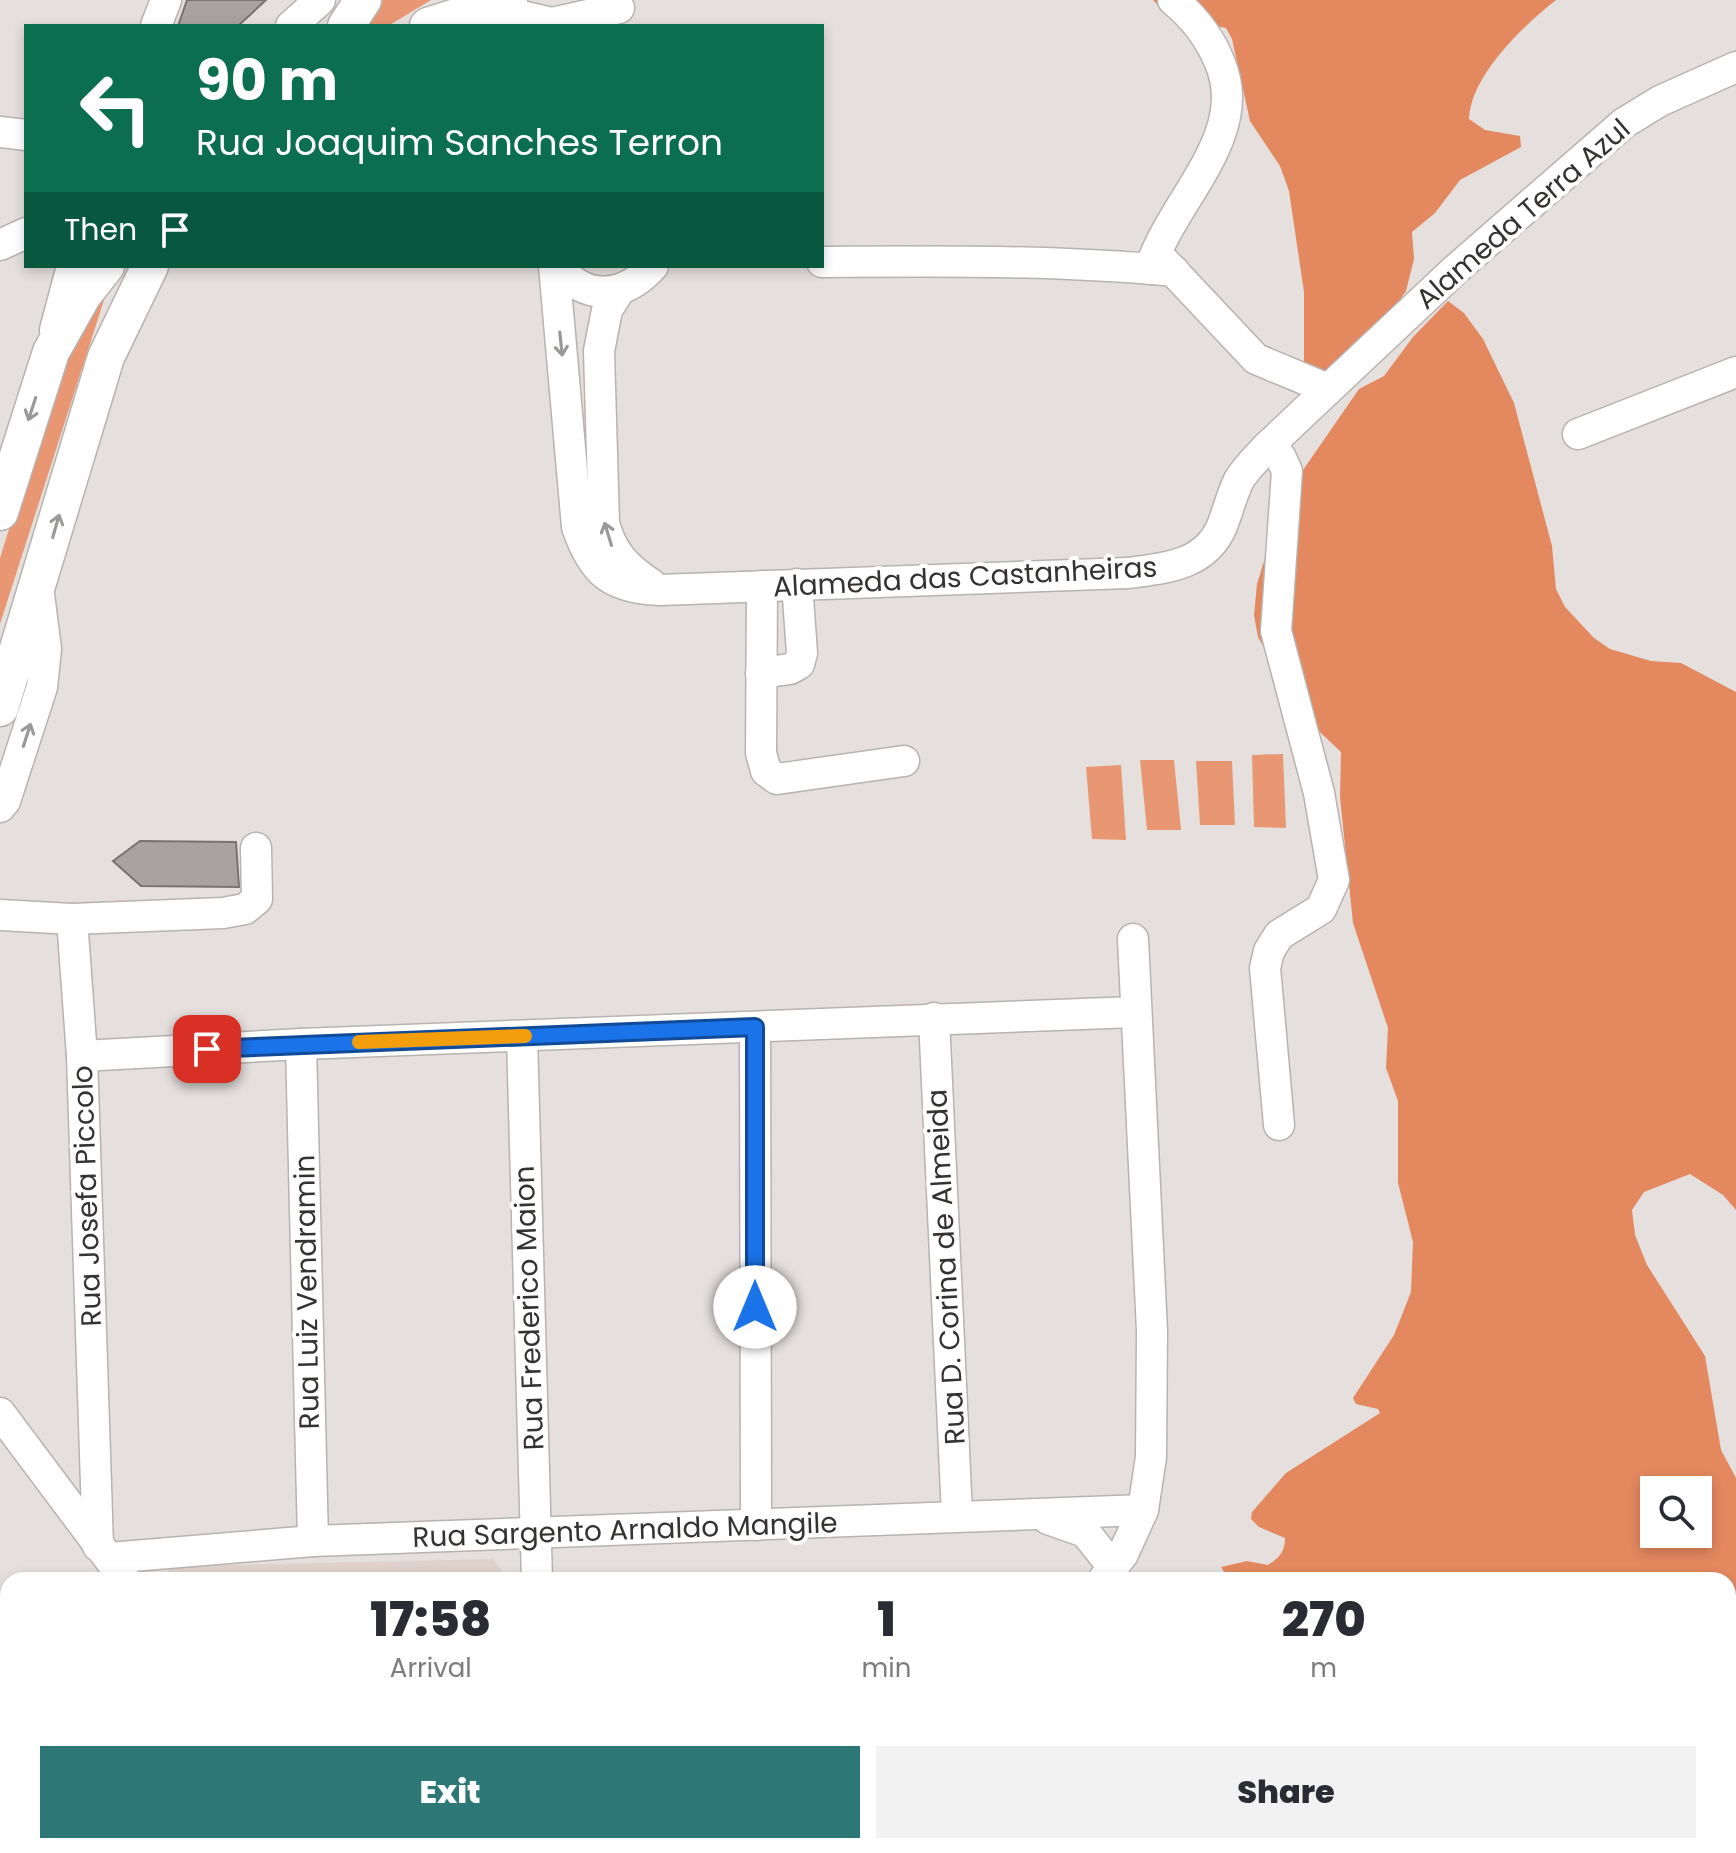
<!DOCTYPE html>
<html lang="en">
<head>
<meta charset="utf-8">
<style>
  :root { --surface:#fff; --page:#f2f2f3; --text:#2b2b33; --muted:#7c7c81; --accent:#2d7777 }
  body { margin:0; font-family:Poppins,sans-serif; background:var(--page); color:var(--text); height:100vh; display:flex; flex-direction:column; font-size:30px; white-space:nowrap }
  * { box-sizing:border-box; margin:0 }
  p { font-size:26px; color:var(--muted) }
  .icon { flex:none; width:44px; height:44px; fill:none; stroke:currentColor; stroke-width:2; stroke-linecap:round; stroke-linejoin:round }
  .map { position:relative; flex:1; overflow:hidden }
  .panel { position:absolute; left:0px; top:1572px; width:1736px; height:282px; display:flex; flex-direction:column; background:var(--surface); border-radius:24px 24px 0 0; box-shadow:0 4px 12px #0003 }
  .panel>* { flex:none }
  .hud { position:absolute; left:24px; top:24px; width:800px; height:244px; border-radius:0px; box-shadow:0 4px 12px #0003; background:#0b6e4f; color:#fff; overflow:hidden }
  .buttons { position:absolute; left:1640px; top:1476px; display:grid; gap:16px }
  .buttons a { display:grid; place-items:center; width:72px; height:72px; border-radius:0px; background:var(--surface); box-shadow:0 4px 12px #0003; font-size:40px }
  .pin { position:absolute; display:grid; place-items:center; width:68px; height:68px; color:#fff; margin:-34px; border-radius:16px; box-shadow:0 4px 12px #0006 }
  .me { position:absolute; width:88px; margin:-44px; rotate:0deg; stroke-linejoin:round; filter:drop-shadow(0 0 6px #0008) }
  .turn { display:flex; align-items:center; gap:28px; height:168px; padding:0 40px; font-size:36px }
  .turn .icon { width:104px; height:104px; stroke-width:2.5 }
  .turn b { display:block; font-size:56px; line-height:68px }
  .then { display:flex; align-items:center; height:76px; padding:0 40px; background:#0003; gap:16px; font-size:30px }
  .eta { display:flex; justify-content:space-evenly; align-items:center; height:136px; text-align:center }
  .eta b { font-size:48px; font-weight:800; line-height:56px }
  .primary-button { display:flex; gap:16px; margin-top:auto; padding:16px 40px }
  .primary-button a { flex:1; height:92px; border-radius:0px; background:var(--accent); color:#fff; font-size:32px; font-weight:800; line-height:92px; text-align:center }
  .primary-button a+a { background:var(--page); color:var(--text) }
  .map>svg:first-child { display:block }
  .built { fill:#dfd2cc }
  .green { fill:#e99773 }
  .forest { fill:#e4885f; fill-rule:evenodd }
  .building { fill:#a8a3a1; stroke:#787371; stroke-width:2 }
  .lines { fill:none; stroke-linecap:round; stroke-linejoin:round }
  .minor-casing { stroke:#b8b2b0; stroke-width:33 }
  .major-casing { stroke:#b8b2b0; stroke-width:39 }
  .minor { stroke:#fff; stroke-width:30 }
  .major { stroke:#fff; stroke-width:36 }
  .oneway { stroke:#9a9998 }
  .route-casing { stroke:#114b97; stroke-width:20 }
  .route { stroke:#1a73e8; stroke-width:14 }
  .slow { stroke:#f59e0b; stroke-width:14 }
  .labels { text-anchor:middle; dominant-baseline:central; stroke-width:8; stroke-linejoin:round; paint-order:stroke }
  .street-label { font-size:28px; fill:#353332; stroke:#fff }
</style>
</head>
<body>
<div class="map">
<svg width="1736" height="1853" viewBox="0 0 1736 1853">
  <rect width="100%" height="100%" fill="#e5e0dd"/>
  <path class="built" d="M493,1559l11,14 1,7 -339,-2 4,-12z"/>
  <g class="green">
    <path d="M377,0h54l-43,26h-26z"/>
    <path d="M113,272l-113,352v-66l42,-134 30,-86z"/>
    <path d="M1283,754l3,74 -32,-1 -2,-72z"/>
    <path d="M1140,760h34l7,70h-34z"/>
    <path d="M1196,761h36l3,64h-35z"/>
    <path d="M1121,765l5,75 -34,-1 -6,-72z"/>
    <path d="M355,1846h165v7h-161z"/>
  </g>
  <g class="forest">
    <path d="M1153,0h403c-33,26 -85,75 -87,119l16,11 35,6 1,11 -61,33 -25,33 -23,19 2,27 -8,32 -40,60 -44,27 -18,-9v-77l-15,-101 -9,-25 -30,-45 -18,-82 -6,-11 -58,-12z"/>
    <path d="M1448,301l16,12 19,26 31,64 38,143 4,43 9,18 29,31 16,11 41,12 30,2 55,29v518l-13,-15 -33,-21 -46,18 -12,18 3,25 12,30 58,91 16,94 15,28v226l-8,4v-128h-499l-8,-13 26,-6 21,4c11,-7 17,-13 17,-27l-26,-11 -8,-8 1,-7 34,-39 94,-60 -2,-4 -22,-5 -3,-6 41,-63 17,-43 2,-50 -15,-59v-82l-12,-33 2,-40 -35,-105 -13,-126 1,-45 -39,-37 -44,-78 -4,-22 3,-31 26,-85 76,-110 25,-13 29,-39zM1654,1490h44v44h-44z"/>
  </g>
  <g class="building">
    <path d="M187,0h79l-28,26h-60z"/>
    <path d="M140,841l96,1 3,45 -98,-1 -28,-25z"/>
  </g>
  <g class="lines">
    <defs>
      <g id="minor">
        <path d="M487,8l65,15 67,-15"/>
        <path d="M156,26l10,-26"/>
        <path d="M291,26l29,-26"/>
        <path d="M0,132l26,3"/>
        <path d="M0,245l26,-12"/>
        <path d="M1159,256l97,103 72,30"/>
        <path d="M822,262c118,-1 234,-2 352,9"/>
        <path d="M554,266l23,261c16,46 34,61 82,63l469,-17c37,-5 77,-7 94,-47 6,-15 10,-32 17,-46 7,-12 19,-23 28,-33l188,-177 169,-147 36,-22 76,-34"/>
        <path d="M558,266c28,37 67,31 95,0"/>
        <path d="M1150,269c21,-68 101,-133 70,-206 -10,-25 -26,-46 -47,-63"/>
        <path d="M619,291l-12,19 -8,41 5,172c8,30 22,44 47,61"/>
        <path d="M55,330l17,-64"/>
        <path d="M1578,434l158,-62"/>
        <path d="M1267,447l13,9 7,15 -11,160 43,162 15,87 -13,29 -42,26 -10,16 -4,17 14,157"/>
        <path d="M762,586l-1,167 5,18 11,8 127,-18"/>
        <path d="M761,673l29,-4 9,-5 3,-11 -5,-69"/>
        <path d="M0,807l5,-6 37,-114 4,-38 -8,-62"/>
        <path d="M0,915l72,4 10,137 16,490"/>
        <path d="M72,919l151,-6 22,-4 12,-10 -1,-51"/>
        <path d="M934,1018l23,497"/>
        <path d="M755,1027l1,498"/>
        <path d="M522,1036l15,544"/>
        <path d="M301,1044l12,497"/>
        <path d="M82,1056l219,-12 834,-32"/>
        <path d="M0,1413l125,167"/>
        <path d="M1048,1519l37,13 28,35"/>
        <path d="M109,1558l204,-17 830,-31"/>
        <path d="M1103,1580l20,-26 20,-44 8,-53 1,-126 -19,-392"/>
        <path d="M322,1846l5,7"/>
        <path d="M545,1846v7"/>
        <path d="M1030,1846l5,7"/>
        <path d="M1306,1846l4,7"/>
      </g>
      <g id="major">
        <path d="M346,26l17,-26"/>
        <path d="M428,26l81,-26"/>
        <path d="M0,512l51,-160 32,-57 23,-29"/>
        <path d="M0,708l106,-351 44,-91"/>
        <path d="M0,1782l8,11"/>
        <path d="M49,1846l5,7"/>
      </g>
    </defs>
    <use href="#minor" class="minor-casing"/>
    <use href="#major" class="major-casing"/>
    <use href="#minor" class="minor"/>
    <use href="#major" class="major"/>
  </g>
  <defs><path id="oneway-shaft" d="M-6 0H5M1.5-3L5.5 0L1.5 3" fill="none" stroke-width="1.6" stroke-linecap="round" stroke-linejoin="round" transform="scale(2)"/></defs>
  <g class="oneway">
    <use href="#oneway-shaft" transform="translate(561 344) rotate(84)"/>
    <use href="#oneway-shaft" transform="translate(32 409) rotate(108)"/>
    <use href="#oneway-shaft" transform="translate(56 526) rotate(-74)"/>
    <use href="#oneway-shaft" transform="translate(608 534) rotate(-107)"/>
    <use href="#oneway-shaft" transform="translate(27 735) rotate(-72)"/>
  </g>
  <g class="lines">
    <defs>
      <path id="route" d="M207,1049l548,-22v280"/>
    </defs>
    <use href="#route" class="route-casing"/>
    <use href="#route" class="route"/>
    <path class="slow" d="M359,1042l166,-6"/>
  </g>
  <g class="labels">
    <g class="street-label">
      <text transform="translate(1523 214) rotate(-41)">Alameda Terra Azul</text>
      <text transform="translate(965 577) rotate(-3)">Alameda das Castanheiras</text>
      <text transform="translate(87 1196) rotate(-92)">Rua Josefa Piccolo</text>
      <text transform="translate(946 1267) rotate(-93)">Rua D. Corina de Almeida</text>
      <text transform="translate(307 1292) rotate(-91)">Rua Luiz Vendramin</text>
      <text transform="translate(529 1308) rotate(-92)">Rua Frederico Maion</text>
      <text transform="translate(625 1530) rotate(-2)">Rua Sargento Arnaldo Mangile</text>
    </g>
  </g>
</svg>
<div class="buttons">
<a><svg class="icon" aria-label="search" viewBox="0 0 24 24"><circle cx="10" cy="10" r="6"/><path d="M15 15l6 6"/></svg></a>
</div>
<div class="pin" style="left:207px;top:1049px;background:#d93025"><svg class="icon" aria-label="arrive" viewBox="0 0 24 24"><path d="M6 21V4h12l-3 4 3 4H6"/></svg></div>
<svg class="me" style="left:755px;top:1307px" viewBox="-20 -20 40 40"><circle r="19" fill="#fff"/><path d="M0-13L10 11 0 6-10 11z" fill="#1a73e8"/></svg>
<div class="hud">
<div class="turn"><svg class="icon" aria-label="left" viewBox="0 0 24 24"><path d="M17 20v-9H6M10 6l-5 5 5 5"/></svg><div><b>90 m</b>Rua Joaquim Sanches Terron</div></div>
<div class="then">Then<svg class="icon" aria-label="arrive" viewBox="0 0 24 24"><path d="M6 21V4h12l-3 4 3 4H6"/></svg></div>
</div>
<section class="panel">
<div class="eta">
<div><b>17:58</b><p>Arrival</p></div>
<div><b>1</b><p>min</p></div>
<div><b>270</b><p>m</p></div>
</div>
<div class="primary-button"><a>Exit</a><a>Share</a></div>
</section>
</div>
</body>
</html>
